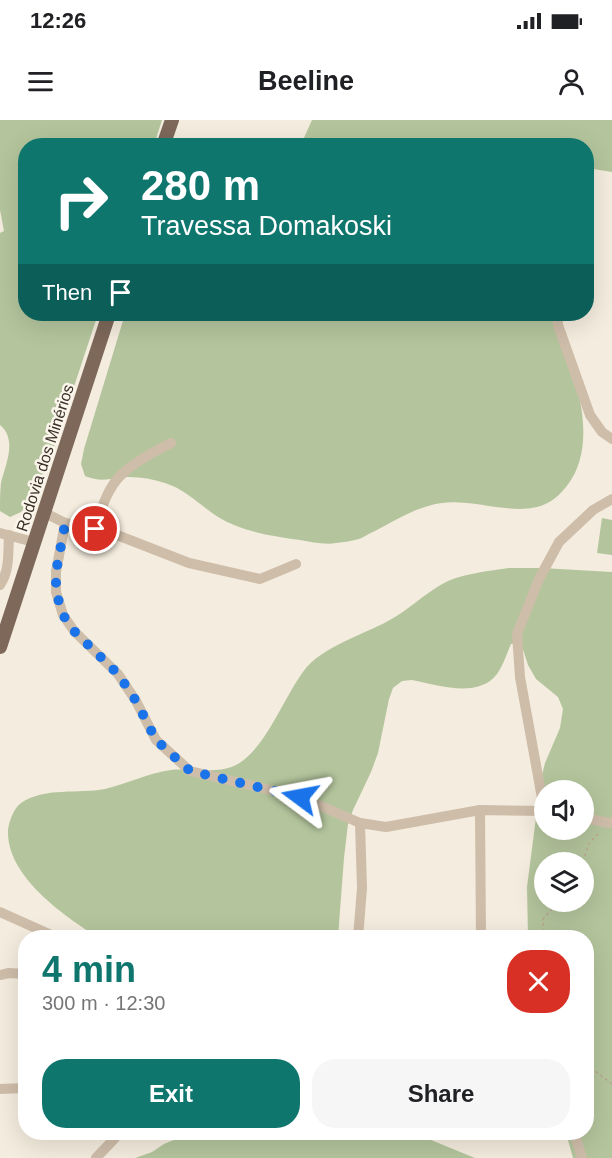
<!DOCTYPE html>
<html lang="en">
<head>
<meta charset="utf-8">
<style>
  :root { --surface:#fff; --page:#f6f6f6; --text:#202124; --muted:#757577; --accent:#0f766e }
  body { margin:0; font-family:Helvetica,sans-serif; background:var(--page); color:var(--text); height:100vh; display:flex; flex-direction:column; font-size:22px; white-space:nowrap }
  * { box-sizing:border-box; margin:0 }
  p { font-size:20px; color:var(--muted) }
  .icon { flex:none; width:33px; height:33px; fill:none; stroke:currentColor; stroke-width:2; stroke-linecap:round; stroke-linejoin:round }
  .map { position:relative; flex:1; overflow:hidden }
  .side { position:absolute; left:18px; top:810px; width:576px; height:210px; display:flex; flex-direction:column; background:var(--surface); border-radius:24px; box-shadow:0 6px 24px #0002 }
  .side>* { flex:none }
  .top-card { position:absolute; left:18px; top:18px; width:576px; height:183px; border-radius:24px; box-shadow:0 6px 24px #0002; background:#0f766e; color:#fff; overflow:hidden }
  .tools { position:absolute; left:534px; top:660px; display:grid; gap:12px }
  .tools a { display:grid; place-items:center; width:60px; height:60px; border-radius:50%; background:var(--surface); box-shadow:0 6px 24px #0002; font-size:30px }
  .pin { position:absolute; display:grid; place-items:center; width:51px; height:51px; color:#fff; margin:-26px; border:3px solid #fff; border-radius:50%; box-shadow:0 2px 6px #0007 }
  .me { position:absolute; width:66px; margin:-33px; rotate:283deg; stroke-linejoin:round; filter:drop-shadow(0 0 4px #0008) }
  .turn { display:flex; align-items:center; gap:21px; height:126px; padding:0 24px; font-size:27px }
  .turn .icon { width:78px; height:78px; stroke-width:2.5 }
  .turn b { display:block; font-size:42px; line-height:51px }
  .then { display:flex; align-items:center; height:57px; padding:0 24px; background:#0003; gap:12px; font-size:22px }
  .round { display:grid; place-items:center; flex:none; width:63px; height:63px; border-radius:24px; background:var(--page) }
  .overview { display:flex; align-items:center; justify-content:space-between; height:102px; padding:0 24px }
  h1 { font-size:36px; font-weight:600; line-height:45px; color:var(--accent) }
  .action { display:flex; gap:12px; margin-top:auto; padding:12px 24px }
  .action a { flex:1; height:69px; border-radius:24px; background:var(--accent); color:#fff; font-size:24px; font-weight:600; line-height:69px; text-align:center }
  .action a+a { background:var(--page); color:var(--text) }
  .status { display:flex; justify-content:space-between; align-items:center; height:42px; padding:0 30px; background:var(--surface); direction:ltr }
  .status svg { height:16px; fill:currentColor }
  header { display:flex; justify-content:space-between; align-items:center; height:78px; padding:0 24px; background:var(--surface); font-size:27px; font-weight:600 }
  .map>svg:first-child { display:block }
  .green { fill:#b4c59d; fill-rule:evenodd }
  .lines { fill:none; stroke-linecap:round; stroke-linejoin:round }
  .path { stroke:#baa793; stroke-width:1.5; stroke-dasharray:3 3; stroke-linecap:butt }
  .minor { stroke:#cebda9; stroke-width:10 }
  .major { stroke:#7d6859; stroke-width:14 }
  .route { stroke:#1a73e8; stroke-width:10; stroke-dasharray:0 18 }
  .labels { text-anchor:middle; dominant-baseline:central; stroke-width:5; stroke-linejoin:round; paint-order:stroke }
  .street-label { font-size:16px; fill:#3a3029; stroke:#fbf5eb }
</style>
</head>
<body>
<div class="status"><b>12:26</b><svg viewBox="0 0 49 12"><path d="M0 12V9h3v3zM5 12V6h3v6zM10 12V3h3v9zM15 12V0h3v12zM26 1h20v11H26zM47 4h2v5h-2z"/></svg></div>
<header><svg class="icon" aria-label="menu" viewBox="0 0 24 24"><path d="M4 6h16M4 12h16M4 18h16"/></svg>Beeline<svg class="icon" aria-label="person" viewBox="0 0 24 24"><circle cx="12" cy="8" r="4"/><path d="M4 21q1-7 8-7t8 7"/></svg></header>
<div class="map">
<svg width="612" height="1038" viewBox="0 0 612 1038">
  <rect width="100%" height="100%" fill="#f4ecde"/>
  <g class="green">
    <path d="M0,0h162l-8,25 -128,1v168h72l-50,151 -14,33 -13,14 -11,5 -10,-6c0,-9 0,-19 1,-28 4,-18 17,-43 -1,-58v-192l4,-2 -4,-21z"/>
    <path d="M312,0h300v52l-25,-4 -1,-22 -289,-1 6,-5z"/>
    <path d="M125,194h429c16,49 50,126 12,173 -8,10 -17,17 -29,20 -29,7 -65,-8 -95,-4 -24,3 -46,17 -67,28 -5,2 -11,6 -16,8 -7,2 -15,3 -23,4 -11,2 -24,-1 -36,-3 -28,-4 -57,-8 -82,-23 -17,-11 -33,-28 -53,-34 -12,-4 -24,-6 -36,-6 -18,1 -27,6 -44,-1l-4,-12 3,-15z"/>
    <path d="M602,398l10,2v35l-15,-2z"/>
    <path d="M509,448h33l70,4v586h-39l-7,-25 20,-1v-194l-58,-1 -1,-50 14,-108 4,-16 15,-35 3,-19 -5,-12 -22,-18 -8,-14 -7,-22 -10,1c-4,9 -8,22 -14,30 -19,25 -59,11 -85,6l-10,1 -9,7 -4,11 -11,54 -7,19 -18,38 -5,14 -4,34 -6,79h-241c-34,-22 -91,-61 -89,-107 1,-9 6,-22 13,-27 23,-16 58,-9 84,-14 22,-5 43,-16 66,-19 21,-2 47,5 67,-6 29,-18 45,-65 65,-92 19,-27 65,-38 92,-55 18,-11 34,-27 53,-36 19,-8 41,-10 61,-13zM544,670h40v40h-40zM544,742h40v40h-40z"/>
    <path d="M206,1012l195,1 30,7 44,18h-340l17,-6 12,-8 19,-8z"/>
  </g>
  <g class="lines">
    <g class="path">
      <path d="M583,742l6,-19 11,-11"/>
      <path d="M544,818l-1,-19 16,-17"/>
      <path d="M586,944l26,20"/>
    </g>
    <g class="minor">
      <path d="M557,194l1,11 32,90 12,17 10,7"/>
      <path d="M45,393l20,10 -9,49v20l7,23 11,16 44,43 18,27 20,39 34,31 110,26 60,26 26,4 94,-17 64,1"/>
      <path d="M65,403l39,7 85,33 71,16 36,-15"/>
      <path d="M95,409c6,-19 12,-41 27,-55 14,-13 32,-22 49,-31"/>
      <path d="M0,413l34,9"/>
      <path d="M0,465c10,-15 8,-33 9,-50"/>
      <path d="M544,689l-24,-132 -3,-43 22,-55 20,-37 34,-32 19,-11"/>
      <path d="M480,690l1,128"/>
      <path d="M584,698l25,5 3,-1"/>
      <path d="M0,792l58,26"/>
      <path d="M358,818l4,-50 -2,-65"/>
      <path d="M0,855l9,-2 17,1"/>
      <path d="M0,969l26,-1"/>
      <path d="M568,1012l7,3 7,23"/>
      <path d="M96,1038l19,-20 2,-6"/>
    </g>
    <g class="major">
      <path d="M163,26l9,-26"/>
      <path d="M0,527l109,-333"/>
    </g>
  </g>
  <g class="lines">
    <path class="route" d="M95,409l-30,-5 -9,48v20l7,23 11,16 44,43 18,27 20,39 34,31 110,26"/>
  </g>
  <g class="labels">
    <g class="street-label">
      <text transform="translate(45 338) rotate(-72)">Rodovia dos Minérios</text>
    </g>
  </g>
</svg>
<div class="tools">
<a><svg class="icon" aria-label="sound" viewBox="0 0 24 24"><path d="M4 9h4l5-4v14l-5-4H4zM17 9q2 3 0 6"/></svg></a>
<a><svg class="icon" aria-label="layers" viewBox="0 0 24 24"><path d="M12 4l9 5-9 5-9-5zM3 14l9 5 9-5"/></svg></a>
</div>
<div class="pin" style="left:95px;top:409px;background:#d93025"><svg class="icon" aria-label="arrive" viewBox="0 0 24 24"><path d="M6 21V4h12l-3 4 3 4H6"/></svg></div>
<svg class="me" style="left:300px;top:677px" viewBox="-20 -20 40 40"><path d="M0-17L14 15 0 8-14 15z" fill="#1a73e8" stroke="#fff" stroke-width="4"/></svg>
<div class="top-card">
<div class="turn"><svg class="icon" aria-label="right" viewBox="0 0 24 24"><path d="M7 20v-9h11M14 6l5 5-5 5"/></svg><div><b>280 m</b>Travessa Domakoski</div></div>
<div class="then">Then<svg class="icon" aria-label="arrive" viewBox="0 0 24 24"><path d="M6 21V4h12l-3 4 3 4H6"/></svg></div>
</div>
<section class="side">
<div class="overview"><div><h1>4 min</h1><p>300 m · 12:30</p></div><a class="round" style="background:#d93025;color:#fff"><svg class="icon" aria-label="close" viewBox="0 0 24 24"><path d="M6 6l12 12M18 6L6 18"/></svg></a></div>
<div class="action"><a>Exit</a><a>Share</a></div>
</section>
</div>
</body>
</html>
